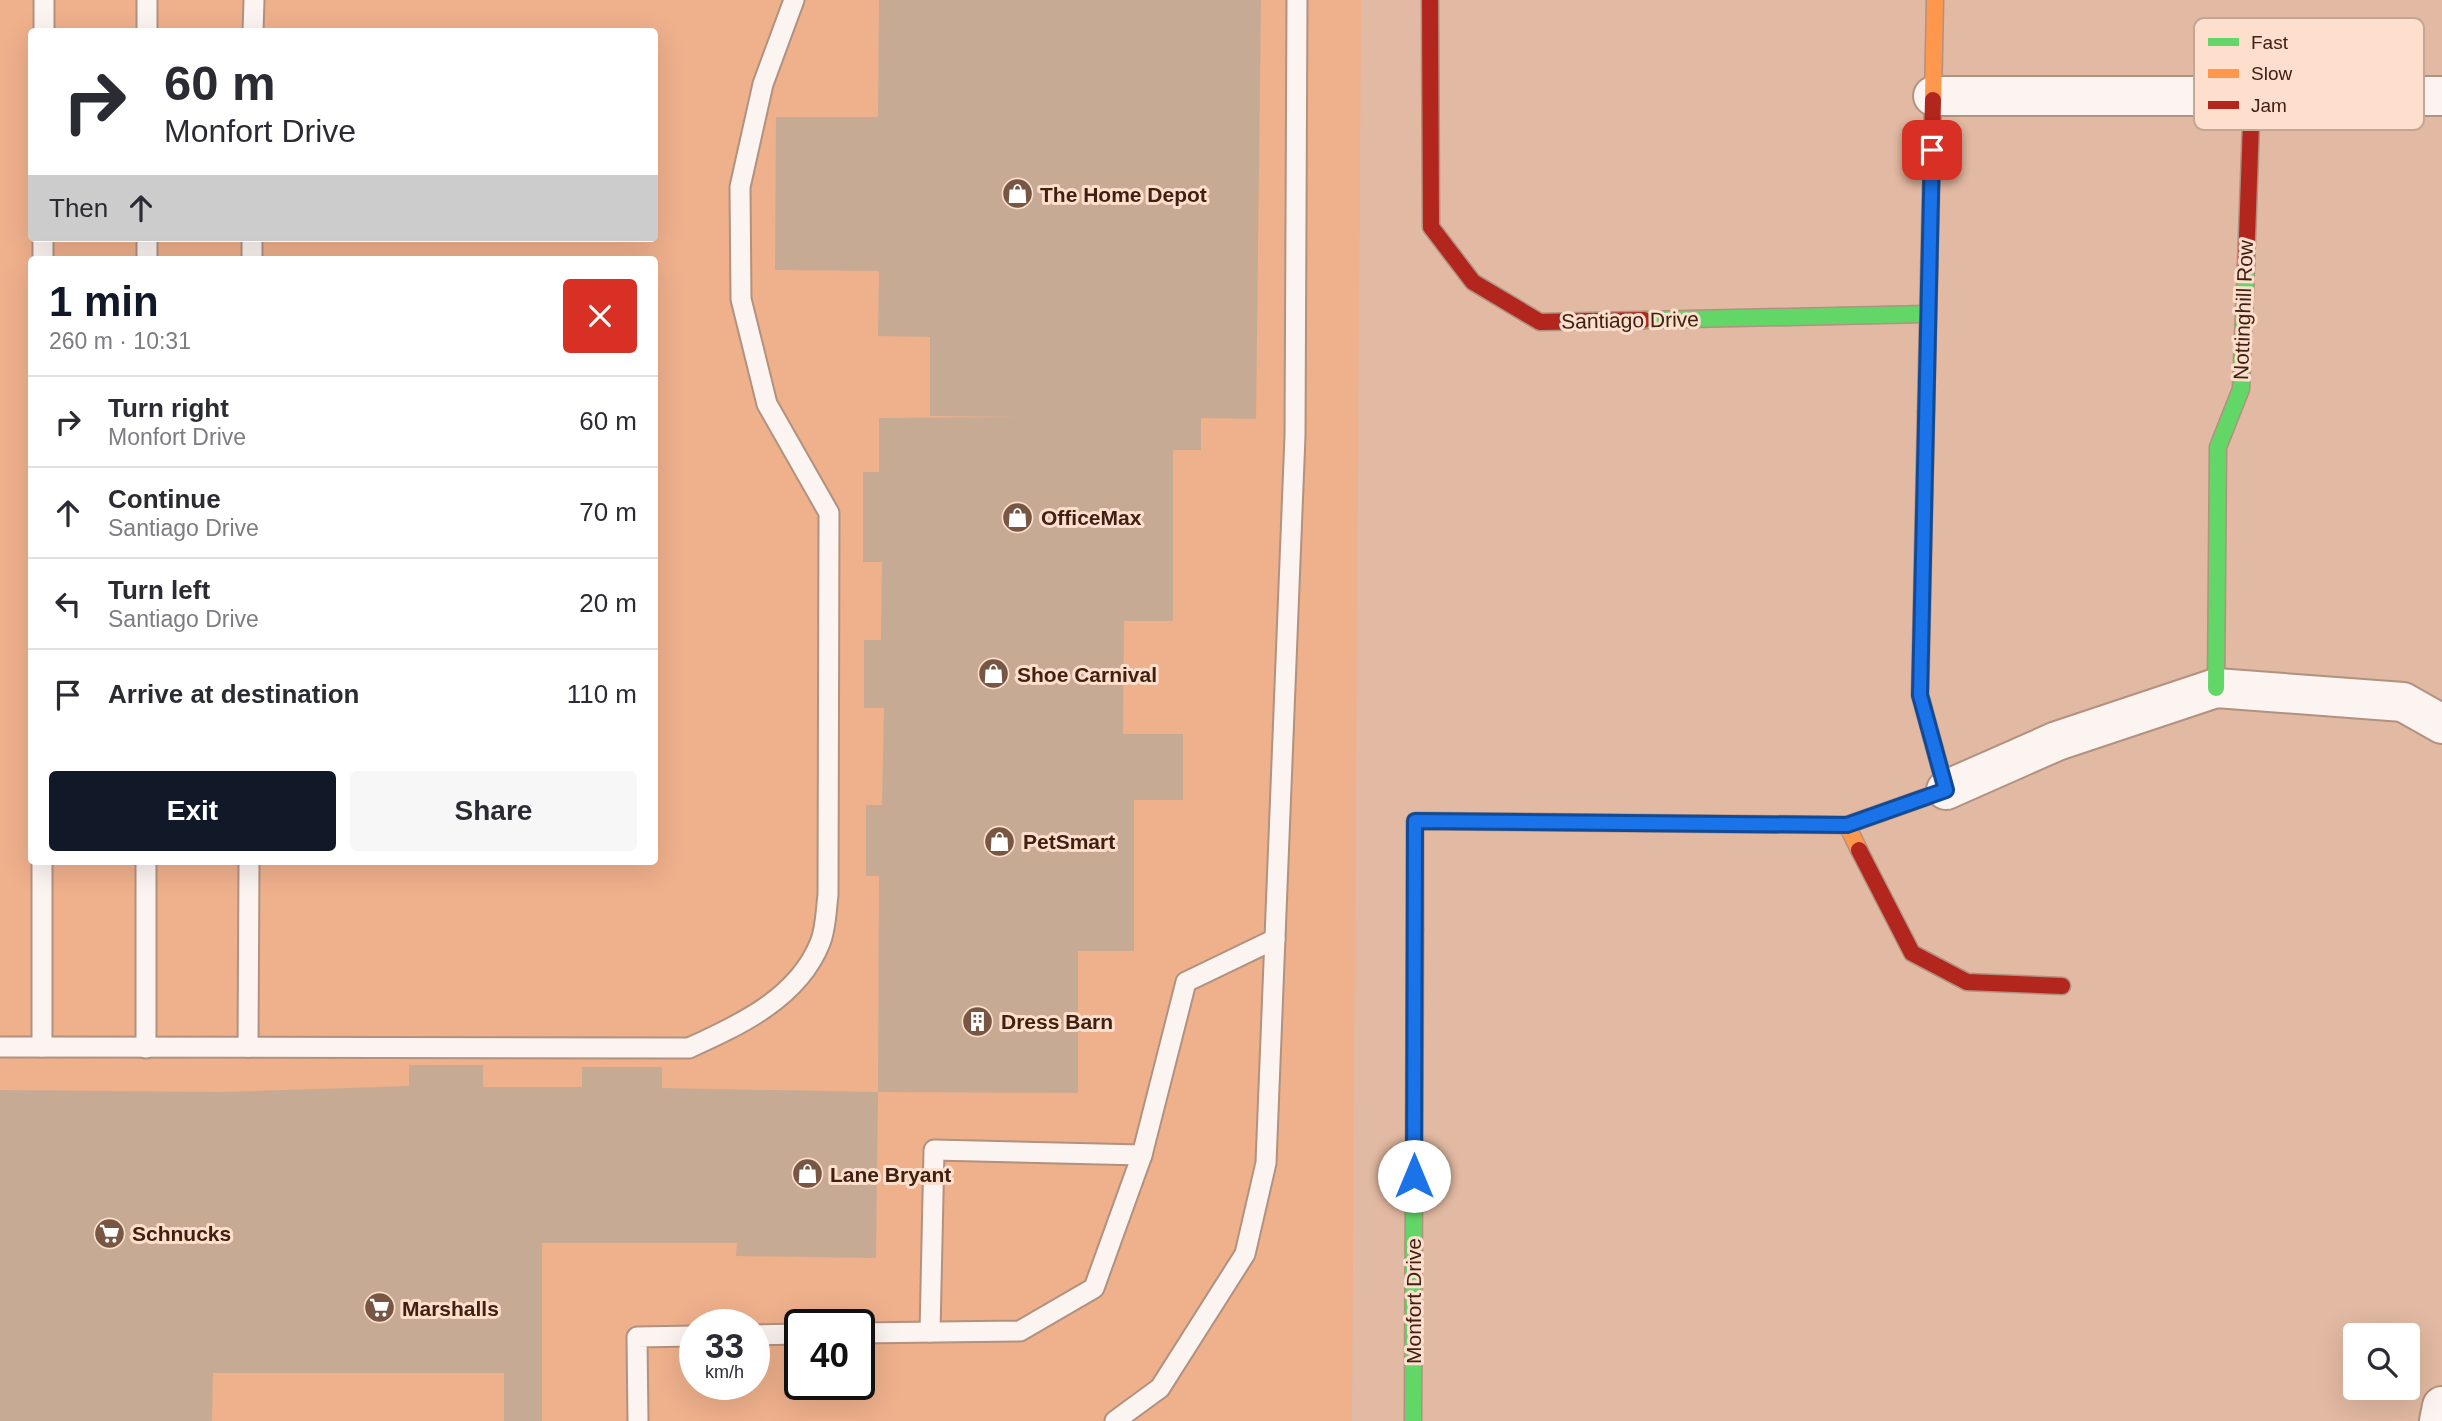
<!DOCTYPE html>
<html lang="en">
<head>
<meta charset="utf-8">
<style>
  :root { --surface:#fff; --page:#f7f7f7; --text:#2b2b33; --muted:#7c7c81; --line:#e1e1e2; --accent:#111827 }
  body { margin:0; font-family:Arial,sans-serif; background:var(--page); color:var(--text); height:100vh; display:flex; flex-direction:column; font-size:26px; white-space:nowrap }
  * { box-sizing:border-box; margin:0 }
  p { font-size:23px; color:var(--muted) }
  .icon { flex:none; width:38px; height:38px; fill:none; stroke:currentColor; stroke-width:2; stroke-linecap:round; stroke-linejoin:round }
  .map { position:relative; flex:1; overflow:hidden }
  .side { position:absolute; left:28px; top:256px; width:630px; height:609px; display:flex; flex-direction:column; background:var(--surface); border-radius:7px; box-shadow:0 7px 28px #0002 }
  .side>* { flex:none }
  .hud { position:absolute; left:28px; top:28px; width:630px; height:214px; border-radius:7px; box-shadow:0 7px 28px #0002; background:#fff; color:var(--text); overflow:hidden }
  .buttons { position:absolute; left:2343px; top:1323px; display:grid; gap:14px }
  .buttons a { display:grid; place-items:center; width:77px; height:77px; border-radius:7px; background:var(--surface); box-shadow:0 7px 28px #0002; font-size:35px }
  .speed { position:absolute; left:679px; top:1309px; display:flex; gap:14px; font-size:35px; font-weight:700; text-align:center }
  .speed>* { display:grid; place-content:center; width:91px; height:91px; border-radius:50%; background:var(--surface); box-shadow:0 7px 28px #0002; line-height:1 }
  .speed small { font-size:18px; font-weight:400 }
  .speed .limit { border:4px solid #111; border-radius:10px; background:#fff; color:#111 }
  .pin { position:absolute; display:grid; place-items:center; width:60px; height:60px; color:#fff; margin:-30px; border-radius:14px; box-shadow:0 4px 10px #0006 }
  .me { position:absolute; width:77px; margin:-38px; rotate:0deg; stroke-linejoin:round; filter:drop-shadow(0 0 5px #0008) }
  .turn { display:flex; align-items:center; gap:24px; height:147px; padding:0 21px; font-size:32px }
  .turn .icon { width:91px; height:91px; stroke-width:2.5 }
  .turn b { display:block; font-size:49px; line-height:60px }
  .then { display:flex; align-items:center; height:66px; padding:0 21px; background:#0003; gap:14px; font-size:26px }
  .round { display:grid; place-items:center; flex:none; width:74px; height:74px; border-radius:7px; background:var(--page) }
  .headline { display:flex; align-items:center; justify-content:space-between; height:119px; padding:0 21px }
  h1 { font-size:42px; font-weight:800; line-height:52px; color:var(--accent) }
  .action { display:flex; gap:14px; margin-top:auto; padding:14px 21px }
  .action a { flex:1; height:80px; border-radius:7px; background:var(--accent); color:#fff; font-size:28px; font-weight:800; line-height:80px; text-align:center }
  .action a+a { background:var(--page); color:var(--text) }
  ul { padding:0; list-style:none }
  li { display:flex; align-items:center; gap:21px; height:91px; padding:0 21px; border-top:2px solid var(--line) }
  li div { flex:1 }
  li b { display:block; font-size:26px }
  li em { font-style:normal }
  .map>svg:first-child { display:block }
  .built { fill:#efb08c; fill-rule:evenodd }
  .building { fill:#c7aa93 }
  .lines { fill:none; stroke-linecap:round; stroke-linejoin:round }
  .lane-casing { stroke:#b1917f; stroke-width:23 }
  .street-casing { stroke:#b1917f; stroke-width:42 }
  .fast-casing { stroke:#b1917f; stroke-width:19 }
  .slow-casing { stroke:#b1917f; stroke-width:19 }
  .jam-casing { stroke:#b1917f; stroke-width:19 }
  .lane { stroke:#fbf4f1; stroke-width:19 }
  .street { stroke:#fbf4f1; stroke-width:38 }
  .fast { stroke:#63d668; stroke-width:16 }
  .slow { stroke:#ff974d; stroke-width:16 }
  .jam { stroke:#b3261e; stroke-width:16 }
  .route-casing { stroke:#114b97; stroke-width:18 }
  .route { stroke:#1a73e8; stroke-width:12 }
  .labels { text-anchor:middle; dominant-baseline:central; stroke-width:6; stroke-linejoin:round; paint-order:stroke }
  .poi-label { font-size:21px; font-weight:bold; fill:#3e2110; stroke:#fedfce; text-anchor:start }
  .street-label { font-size:21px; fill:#3e2110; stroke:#fedfce }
  .key { fill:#fedfce; stroke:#c4a695; stroke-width:2 }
  .key-label { font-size:19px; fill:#3e2110 }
</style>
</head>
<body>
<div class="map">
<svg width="2442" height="1421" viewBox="0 0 2442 1421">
  <rect width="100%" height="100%" fill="#e2b9a2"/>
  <path class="built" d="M0,0h1361l-9,1421h-1352zM32,32h622v206h-622zM32,259h622v602h-622zM695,1325h59v59h-59zM800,1325h59v59h-59z"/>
  <g class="building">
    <path d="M879,0h382l-5,419 -55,-1v32h-28v171h-49l-1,113h60v66h-49v151h-56v142l-200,-1 1,-216h-13v-71h16l2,-97h-20v-68h17l1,-78h-19v-90h16v-54l149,-1 -98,-1v-79l-52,-1 1,-65 -104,-1 1,-153h102z"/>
    <path d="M409,1065h74v22h99v-20h80v21l216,4 -2,166 -140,-2 1,-13h-195v178h-38v-48h-291l-1,48h-212v-331l222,2 187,-6z"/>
  </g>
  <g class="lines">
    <defs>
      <g id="lane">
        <path d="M44,32v-32"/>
        <path d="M147,32v-32"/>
        <path d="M253,32l1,-32"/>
        <path d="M43,259v-21"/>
        <path d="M147,259v-21"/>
        <path d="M252,259v-21"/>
        <path d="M42,861v186"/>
        <path d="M0,1047l689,1c51,-23 109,-50 131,-105 6,-14 6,-33 8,-48l1,-382 -62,-109 -26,-105 -1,-112 23,-103 31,-84"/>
        <path d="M248,1047l1,-186"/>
        <path d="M146,1048v-187"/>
        <path d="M930,1332l4,-182 208,5"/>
        <path d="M859,1333l161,-2 74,-43 48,-133 44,-173 89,-43"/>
        <path d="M754,1335l46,-1"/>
        <path d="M638,1421l-1,-84 58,-1"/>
        <path d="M1115,1421l45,-33 85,-134 21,-91 29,-727 2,-436"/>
      </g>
      <g id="street">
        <path d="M1933,96h509"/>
        <path d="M1946,790l111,-49 159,-53 187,14 39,22"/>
        <path d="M2439,1421l3,-15"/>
      </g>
      <g id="fast">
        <path d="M1644,320l283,-6"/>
        <path d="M2216,688l2,-241 23,-58 5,-124"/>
        <path d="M1847,825l99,-35 -26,-95 6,-284"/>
        <path d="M1413,1421l2,-492"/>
      </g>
      <g id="slow">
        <path d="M1933,100l2,-100"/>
        <path d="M1415,929v-108l432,4 12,25"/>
      </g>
      <g id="jam">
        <path d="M1430,0l1,227 42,55 67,40 104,-2"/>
        <path d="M2246,265l6,-170"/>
        <path d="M1926,411l7,-311"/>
        <path d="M1859,850l53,103 55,29 95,4"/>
      </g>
    </defs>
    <use href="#lane" class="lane-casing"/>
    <use href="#street" class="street-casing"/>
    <use href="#fast" class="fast-casing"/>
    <use href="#slow" class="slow-casing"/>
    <use href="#jam" class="jam-casing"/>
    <use href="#lane" class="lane"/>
    <use href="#street" class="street"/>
    <use href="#fast" class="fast"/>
    <use href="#slow" class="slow"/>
    <use href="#jam" class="jam"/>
  </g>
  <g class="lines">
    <defs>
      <path id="route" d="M1414,1176l1,-355 432,4 99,-35 -26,-95 12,-545"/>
    </defs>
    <use href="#route" class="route-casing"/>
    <use href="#route" class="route"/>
  </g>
  <defs>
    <symbol id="shop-disc" viewBox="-11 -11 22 22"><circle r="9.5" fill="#775643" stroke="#fedfce"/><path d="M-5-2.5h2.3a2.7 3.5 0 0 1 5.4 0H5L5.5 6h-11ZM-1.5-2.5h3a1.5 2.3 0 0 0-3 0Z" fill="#fff"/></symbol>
    <symbol id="building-disc" viewBox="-11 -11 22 22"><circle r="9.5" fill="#775643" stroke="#fedfce"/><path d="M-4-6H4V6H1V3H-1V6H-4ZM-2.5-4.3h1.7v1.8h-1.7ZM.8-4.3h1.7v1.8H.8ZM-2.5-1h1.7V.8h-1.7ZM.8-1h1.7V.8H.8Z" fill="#fff"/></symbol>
    <symbol id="supermarket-disc" viewBox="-11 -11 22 22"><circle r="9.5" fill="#775643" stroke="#fedfce"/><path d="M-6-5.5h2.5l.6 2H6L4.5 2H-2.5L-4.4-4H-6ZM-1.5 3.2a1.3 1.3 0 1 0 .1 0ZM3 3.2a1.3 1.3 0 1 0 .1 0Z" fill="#fff"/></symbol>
  </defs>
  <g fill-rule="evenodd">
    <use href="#shop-disc" x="1000" y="176" width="35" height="35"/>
    <use href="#shop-disc" x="1000" y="500" width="35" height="35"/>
    <use href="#shop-disc" x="976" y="656" width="35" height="35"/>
    <use href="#shop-disc" x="982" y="824" width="35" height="35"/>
    <use href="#building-disc" x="960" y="1004" width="35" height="35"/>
    <use href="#shop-disc" x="790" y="1156" width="35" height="35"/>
    <use href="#supermarket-disc" x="92" y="1216" width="35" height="35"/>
    <use href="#supermarket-disc" x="362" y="1290" width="35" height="35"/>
  </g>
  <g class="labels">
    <g class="poi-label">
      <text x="1040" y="194">The Home Depot</text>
      <text x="1041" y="517">OfficeMax</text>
      <text x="1017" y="674">Shoe Carnival</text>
      <text x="1023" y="841">PetSmart</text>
      <text x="1001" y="1021">Dress Barn</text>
      <text x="830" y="1174">Lane Bryant</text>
      <text x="132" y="1233">Schnucks</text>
      <text x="402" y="1308">Marshalls</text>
    </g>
    <g class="street-label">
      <text transform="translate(2243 310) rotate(-88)">Nottinghill Row</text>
      <text transform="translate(1630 320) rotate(-1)">Santiago Drive</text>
      <text transform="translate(1413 1301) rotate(-90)">Monfort Drive</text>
    </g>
  </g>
  <rect x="2194" y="18" width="230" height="112" rx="10" class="key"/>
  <rect x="2208" y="38" width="31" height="8" fill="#63d668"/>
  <rect x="2208" y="69" width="31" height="9" fill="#ff974d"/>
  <rect x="2208" y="101" width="31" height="8" fill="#b3261e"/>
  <g class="key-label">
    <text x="2251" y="49">Fast</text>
    <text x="2251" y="80">Slow</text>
    <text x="2251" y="112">Jam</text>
  </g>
</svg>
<div class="buttons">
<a><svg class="icon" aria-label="search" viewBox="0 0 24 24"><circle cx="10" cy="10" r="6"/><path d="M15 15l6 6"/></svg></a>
</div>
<div class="speed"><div>33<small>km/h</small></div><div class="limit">40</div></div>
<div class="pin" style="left:1932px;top:150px;background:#d93025"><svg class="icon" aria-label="arrive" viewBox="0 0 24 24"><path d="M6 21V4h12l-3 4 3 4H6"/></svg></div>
<svg class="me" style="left:1414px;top:1176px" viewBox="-20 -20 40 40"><circle r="19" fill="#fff"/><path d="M0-13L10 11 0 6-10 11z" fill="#1a73e8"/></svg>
<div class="hud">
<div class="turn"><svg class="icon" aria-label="right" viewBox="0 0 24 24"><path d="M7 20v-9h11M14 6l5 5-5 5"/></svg><div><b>60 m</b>Monfort Drive</div></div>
<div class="then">Then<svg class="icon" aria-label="ahead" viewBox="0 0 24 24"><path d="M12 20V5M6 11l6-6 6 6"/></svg></div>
</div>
<section class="side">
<div class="headline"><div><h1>1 min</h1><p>260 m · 10:31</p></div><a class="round" style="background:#d93025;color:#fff"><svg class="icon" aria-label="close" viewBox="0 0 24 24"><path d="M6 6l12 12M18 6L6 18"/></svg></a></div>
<ul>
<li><svg class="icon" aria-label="right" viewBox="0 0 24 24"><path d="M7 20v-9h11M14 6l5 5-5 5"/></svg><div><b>Turn right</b><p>Monfort Drive</p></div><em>60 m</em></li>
<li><svg class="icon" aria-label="ahead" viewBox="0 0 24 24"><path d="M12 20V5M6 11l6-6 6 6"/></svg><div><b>Continue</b><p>Santiago Drive</p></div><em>70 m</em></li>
<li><svg class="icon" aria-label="left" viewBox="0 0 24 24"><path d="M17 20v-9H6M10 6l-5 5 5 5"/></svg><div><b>Turn left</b><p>Santiago Drive</p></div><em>20 m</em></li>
<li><svg class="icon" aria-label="arrive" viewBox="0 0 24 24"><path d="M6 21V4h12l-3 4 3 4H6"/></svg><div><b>Arrive at destination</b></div><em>110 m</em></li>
</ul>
<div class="action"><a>Exit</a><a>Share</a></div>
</section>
</div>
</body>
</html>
